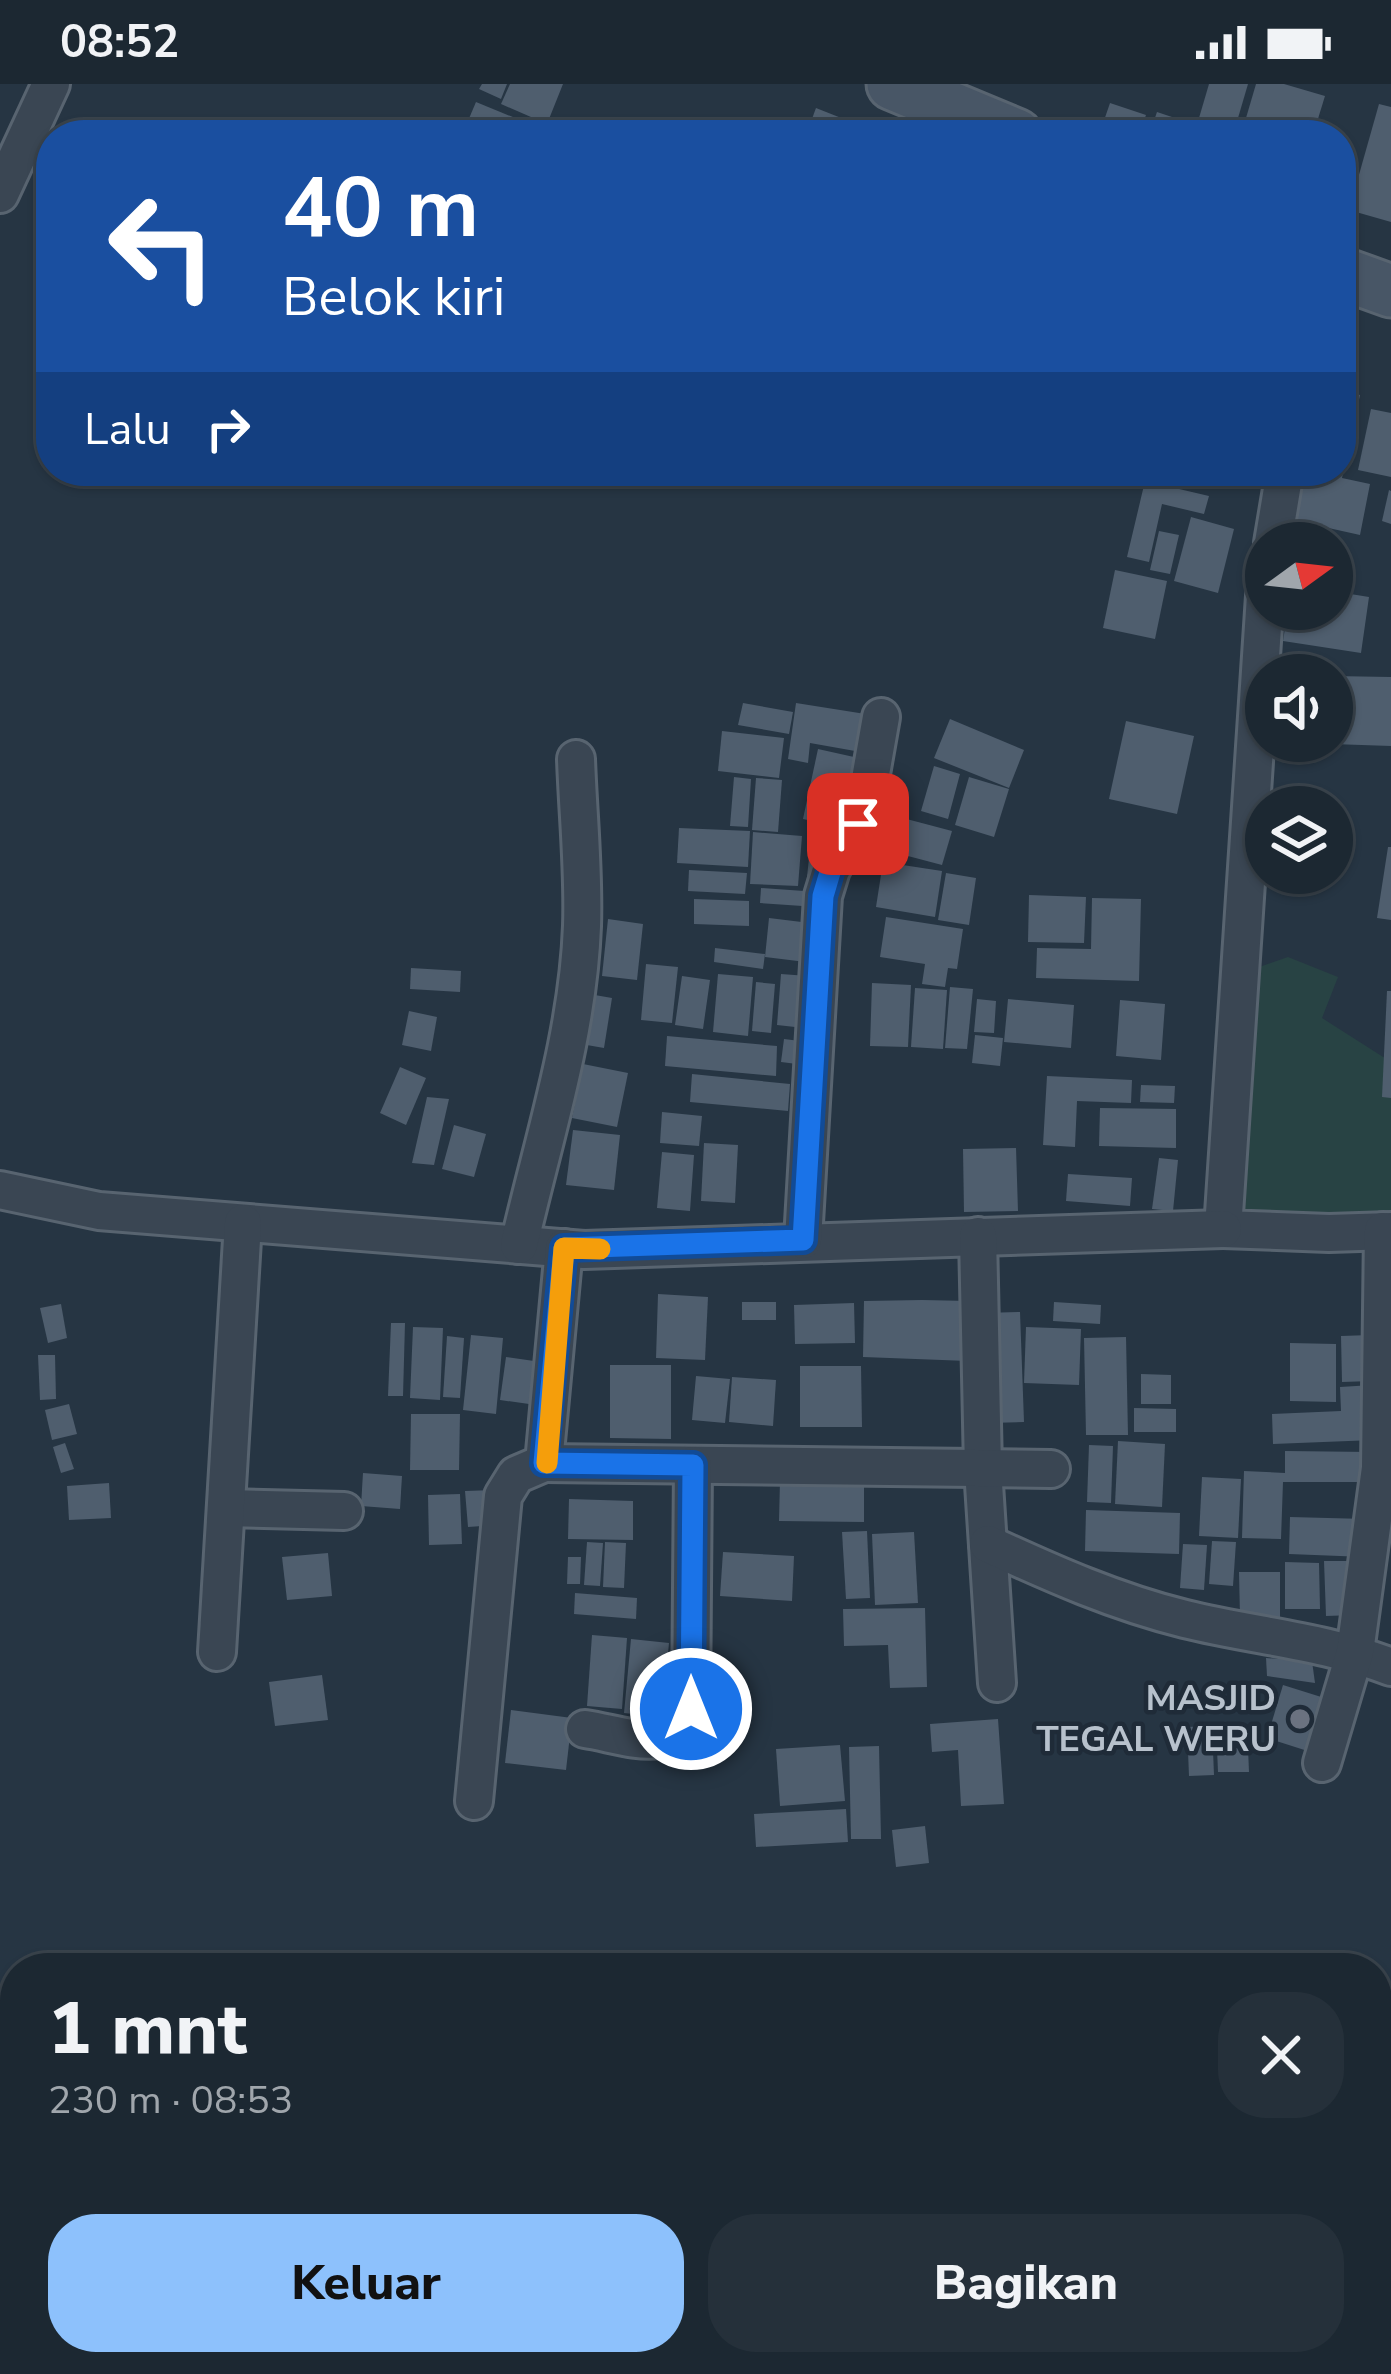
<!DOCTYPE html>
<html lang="id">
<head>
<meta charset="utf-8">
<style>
  :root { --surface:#1c2832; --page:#25303a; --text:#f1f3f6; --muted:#a0a6ac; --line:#3a444d; --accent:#8dc1fc }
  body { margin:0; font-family:"Nunito Sans",sans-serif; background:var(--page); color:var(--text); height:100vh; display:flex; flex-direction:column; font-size:45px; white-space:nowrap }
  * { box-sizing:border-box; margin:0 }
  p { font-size:39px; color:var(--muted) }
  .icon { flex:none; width:66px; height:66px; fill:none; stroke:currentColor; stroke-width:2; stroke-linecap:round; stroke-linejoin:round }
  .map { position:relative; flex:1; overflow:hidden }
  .drawer { position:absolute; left:0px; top:1869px; width:1392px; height:423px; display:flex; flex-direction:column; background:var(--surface); border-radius:48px 48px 0 0; box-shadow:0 3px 9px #0004,0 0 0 3px var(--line) }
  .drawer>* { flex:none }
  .hud { position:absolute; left:36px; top:36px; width:1320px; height:366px; border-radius:48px; box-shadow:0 3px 9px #0004,0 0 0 3px var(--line); background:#1a4fa0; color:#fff; overflow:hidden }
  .needle { width:78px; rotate:75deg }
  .tools { position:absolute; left:1245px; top:438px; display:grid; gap:24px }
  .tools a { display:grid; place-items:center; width:108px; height:108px; border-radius:50%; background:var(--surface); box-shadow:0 3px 9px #0004,0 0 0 3px var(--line); font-size:60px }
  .pin { position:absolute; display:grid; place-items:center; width:102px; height:102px; color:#fff; margin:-51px; border-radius:24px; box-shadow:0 6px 18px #0006 }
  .me { position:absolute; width:132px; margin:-66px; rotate:0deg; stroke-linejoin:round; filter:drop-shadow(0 0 9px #0008) }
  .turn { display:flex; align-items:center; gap:42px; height:252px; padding:0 48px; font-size:54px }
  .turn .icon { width:156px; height:156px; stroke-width:2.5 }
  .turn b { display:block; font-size:84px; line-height:102px }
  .then { display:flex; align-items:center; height:114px; padding:0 48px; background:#0003; gap:24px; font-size:45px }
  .round { display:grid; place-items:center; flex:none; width:126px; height:126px; border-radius:48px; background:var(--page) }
  .head { display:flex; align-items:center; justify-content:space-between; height:204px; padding:0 48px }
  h1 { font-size:72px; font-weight:800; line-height:90px }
  .primary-button { display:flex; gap:24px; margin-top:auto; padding:24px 48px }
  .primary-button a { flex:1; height:138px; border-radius:48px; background:var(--accent); color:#111; font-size:48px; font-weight:800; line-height:138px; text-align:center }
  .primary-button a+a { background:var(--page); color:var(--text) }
  .status { display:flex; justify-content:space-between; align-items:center; height:84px; padding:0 60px; background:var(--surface); direction:ltr }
  .status svg { height:33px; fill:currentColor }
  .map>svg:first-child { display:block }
  .green { fill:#284344 }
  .building { fill:#4f5e6e }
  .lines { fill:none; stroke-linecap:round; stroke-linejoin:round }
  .street-casing { stroke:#586470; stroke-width:42 }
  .secondary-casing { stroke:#586470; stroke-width:57 }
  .street { stroke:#3a4653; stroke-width:36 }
  .secondary { stroke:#485666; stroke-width:51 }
  .route-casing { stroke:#114b97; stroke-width:30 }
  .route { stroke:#1a73e8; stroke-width:21 }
  .slow { stroke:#f59e0b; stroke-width:21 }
  .worship-dot { fill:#6b7280; stroke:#1f2b38; stroke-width:4.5 }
  .labels { text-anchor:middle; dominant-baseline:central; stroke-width:9; stroke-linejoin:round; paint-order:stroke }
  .poi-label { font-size:36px; font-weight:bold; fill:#b7c1cc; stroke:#1f2b38; text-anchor:end }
</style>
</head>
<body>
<div class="status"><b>08:52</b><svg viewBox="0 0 49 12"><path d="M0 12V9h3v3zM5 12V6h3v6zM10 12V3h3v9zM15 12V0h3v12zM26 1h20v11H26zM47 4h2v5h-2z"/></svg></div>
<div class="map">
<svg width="1391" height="2290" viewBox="0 0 1391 2290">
  <rect width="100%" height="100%" fill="#263543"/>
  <path class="green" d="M1288,873l50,20 -16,41 69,44v162l-142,8 -12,-33 14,-229z"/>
  <g class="building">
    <path d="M482,0h25l-6,15 -22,-10z"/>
    <path d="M510,0h53l-16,40 -46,-20z"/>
    <path d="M1209,0h39l-15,51h-39z"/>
    <path d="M1256,0h28l41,12 -12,39h-72z"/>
    <path d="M476,18l66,27 -2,6h-78z"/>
    <path d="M1110,19l36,12 -7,20h-40z"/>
    <path d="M1379,20l12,3v115l-42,-12z"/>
    <path d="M816,24l48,19 -3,8h-55z"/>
    <path d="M1157,28l33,11 -4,12h-37z"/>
    <path d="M1341,306l19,5 -18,83 28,6 -10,51 -72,-16 11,-48h42z"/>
    <path d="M1371,325l20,4v64l-33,-7z"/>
    <path d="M1145,397l64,15 -5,18 -42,-10 -13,58 -22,-5z"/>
    <path d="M1389,406l2,1v33l-9,-3z"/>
    <path d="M1191,433l43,12 -16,64 -44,-12z"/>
    <path d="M1159,447l20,4 -9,39 -20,-4z"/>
    <path d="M1115,486l52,11 -12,58 -52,-11z"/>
    <path d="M1332,507l37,6 -8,56 -78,-12 5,-32h44z"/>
    <path d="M1332,592l59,1v69l-59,-2z"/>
    <path d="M743,619l50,9 -4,22 -51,-9z"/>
    <path d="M796,619l82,13 -6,38 -62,-11 -2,20 -20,-4z"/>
    <path d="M950,635l74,31 -15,38 -75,-30z"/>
    <path d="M1126,637l68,15 -17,78 -68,-15z"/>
    <path d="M722,647l62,7 -5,40 -61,-7z"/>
    <path d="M818,665l45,10 -15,70 -45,-10z"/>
    <path d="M934,682l26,8 -12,45 -27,-8z"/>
    <path d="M734,693l17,2 -3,48 -18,-1z"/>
    <path d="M969,693l40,12 -15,48 -39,-12z"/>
    <path d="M756,694l26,2 -4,52 -26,-2z"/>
    <path d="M899,733l53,14 -10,34 -53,-14z"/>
    <path d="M679,744l71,3 -2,36 -71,-4z"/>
    <path d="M812,747l14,1 -6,56 -14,-2z"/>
    <path d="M753,748l49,4 -4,50 -48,-2z"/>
    <path d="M1388,763h3v73l-14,-2z"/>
    <path d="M883,778l59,9 -7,46 -59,-10z"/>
    <path d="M689,786l58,3 -2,21 -57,-3z"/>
    <path d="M946,789l30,5 -7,47 -31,-5z"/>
    <path d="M761,804l57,4 -1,15 -57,-4z"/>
    <path d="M1029,811l57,2 -2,46 -56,-1z"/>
    <path d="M1092,814l49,1 -2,82 -103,-3 1,-30 54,1z"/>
    <path d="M694,815l55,2v25l-55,-2z"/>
    <path d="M886,833l77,12 -6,40 -9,-1 -3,19 -23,-3 3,-20 -45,-7z"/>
    <path d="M769,834l49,6 -4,39 -49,-6z"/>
    <path d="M608,835l35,5 -6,56 -35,-4z"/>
    <path d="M715,864l50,6 -2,15 -49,-7z"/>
    <path d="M646,880l32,3 -6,56 -31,-3z"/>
    <path d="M411,884l50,3 -1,21 -50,-3z"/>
    <path d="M718,890l35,3 -5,59 -35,-4z"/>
    <path d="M781,890l27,2 -4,52 -27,-3z"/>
    <path d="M682,892l28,4 -7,49 -28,-4z"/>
    <path d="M756,898l19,2 -4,49 -19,-2z"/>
    <path d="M872,899l39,2 -3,62 -38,-1z"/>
    <path d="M950,903l23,2 -6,60 -22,-1z"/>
    <path d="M915,904l32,2 -4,59 -32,-2z"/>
    <path d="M1387,907h4v107l-9,-1z"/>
    <path d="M589,910l23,4 -8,50 -23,-4z"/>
    <path d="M977,915l19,2 -2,32 -20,-1z"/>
    <path d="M1008,915l66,6 -3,43 -67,-6z"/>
    <path d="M1120,916l45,4 -4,56 -45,-4z"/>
    <path d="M409,927l28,6 -6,34 -29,-6z"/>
    <path d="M975,951l28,3 -3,28 -28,-3z"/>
    <path d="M667,952l110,10 -1,30 -111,-10z"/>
    <path d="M784,955l24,3 -3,23 -24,-3z"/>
    <path d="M583,980l45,9 -11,54 -45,-9z"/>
    <path d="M400,983l26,11 -20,47 -26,-12z"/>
    <path d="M692,990l98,10 -2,27 -98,-9z"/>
    <path d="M1047,992l85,4 -1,23 -54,-2 -2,46 -32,-2z"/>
    <path d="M1141,1001l34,1 -1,17 -34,-1z"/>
    <path d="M427,1013l22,2 -15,66 -22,-2z"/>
    <path d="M1100,1024l76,1v39l-77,-2z"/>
    <path d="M662,1028l40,4 -3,30 -39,-3z"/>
    <path d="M454,1041l32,9 -12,43 -32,-8z"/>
    <path d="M573,1046l47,5 -6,55 -48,-5z"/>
    <path d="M704,1059l34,2 -3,58 -34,-2z"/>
    <path d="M1016,1064l2,63 -54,1 -1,-63z"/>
    <path d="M662,1068l32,3 -4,56 -33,-3z"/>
    <path d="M1159,1074l19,2 -5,51 -21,-2z"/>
    <path d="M1068,1090l64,4 -2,28 -64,-5z"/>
    <path d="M658,1210l50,3 -3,63 -49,-2z"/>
    <path d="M922,1216l47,1 -1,60 -105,-4 1,-56z"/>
    <rect x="742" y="1218" width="34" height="18"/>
    <path d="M1054,1218l47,3 -1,19 -47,-3z"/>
    <path d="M854,1219l1,40 -60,1 -1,-39z"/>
    <path d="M61,1220l6,34 -19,5 -8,-35z"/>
    <path d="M1020,1228l4,110 -36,1 -5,-110z"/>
    <path d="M391,1239h14l-2,73h-15z"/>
    <path d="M413,1243l30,1 -3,72 -30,-2z"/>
    <path d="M1026,1243l55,2 -2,56 -55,-2z"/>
    <path d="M471,1251l32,3 -7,76 -33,-4z"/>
    <path d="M1370,1251l2,46 -30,1 -1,-46z"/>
    <path d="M447,1252l17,2 -4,60 -17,-1z"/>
    <path d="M1126,1253l2,98h-42l-2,-97z"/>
    <path d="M1290,1259l46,1v58l-46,-1z"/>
    <path d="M38,1271h17l1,44 -16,1z"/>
    <path d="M506,1273l42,6 -5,43 -43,-6z"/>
    <path d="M610,1281h61v74l-61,-1z"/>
    <path d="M800,1282h61l1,61h-62z"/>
    <path d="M1141,1290l30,1v29h-30z"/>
    <path d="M696,1292l34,3 -5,44 -33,-3z"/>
    <path d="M732,1293l44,3 -3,46 -44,-4z"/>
    <path d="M1372,1301l2,55 -101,4 -1,-30 69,-3 -1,-24z"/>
    <path d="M69,1320l8,30 -25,6 -7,-30z"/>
    <path d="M1134,1324l42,1v23h-42z"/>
    <path d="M411,1330h49l-1,56h-49z"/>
    <path d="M1118,1357l47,3 -3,63 -47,-3z"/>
    <path d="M65,1359l9,26 -13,4 -8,-26z"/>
    <path d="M1089,1361l24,1 -2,57 -24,-1z"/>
    <path d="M1285,1367l86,1v30h-88l-2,57 -39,-1 2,-67 41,2z"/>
    <path d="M363,1389l39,3 -2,33 -39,-3z"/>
    <path d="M1202,1393l39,2 -3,59 -39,-2z"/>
    <path d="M780,1397l84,2v39l-85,-1z"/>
    <path d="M109,1399l2,35 -42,2 -2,-34z"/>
    <path d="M494,1406l3,35 -29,2 -3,-36z"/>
    <path d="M460,1410l2,50 -33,1 -1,-50z"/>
    <path d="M569,1415l64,2v39l-65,-1z"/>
    <path d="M1086,1426l94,3 -1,41 -94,-3z"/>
    <path d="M1290,1433l76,2 -1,38 -76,-3z"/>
    <path d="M867,1447l3,67 -24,1 -4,-67z"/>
    <path d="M914,1448l4,71 -43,2 -3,-71z"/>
    <path d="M1212,1457l24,1 -3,44 -24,-2z"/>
    <path d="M587,1458l16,1 -3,43 -16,-1z"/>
    <path d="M605,1458l21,1 -2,45 -21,-1z"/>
    <path d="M1183,1460l24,1 -3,45 -24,-2z"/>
    <path d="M723,1468l71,4 -2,45 -72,-5z"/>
    <path d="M328,1469l4,43 -45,4 -5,-43z"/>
    <path d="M568,1473h13l-1,27h-13z"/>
    <path d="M1324,1477h29l2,54 -29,1z"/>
    <path d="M1285,1478l34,1 1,46h-35z"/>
    <path d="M1239,1488h41v45h-40z"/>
    <path d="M575,1509l62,5 -1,21 -62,-5z"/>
    <path d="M925,1524l2,79 -37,1 -2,-43 -44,1 -1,-37z"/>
    <path d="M592,1551l35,3 -5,71 -35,-3z"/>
    <path d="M631,1555l38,4 -7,74 -38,-4z"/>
    <path d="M1266,1574l46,3 3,22 -48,-7z"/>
    <path d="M322,1591l6,45 -53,6 -6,-44z"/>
    <path d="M1283,1601l51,16 -17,53 -50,-16z"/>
    <path d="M511,1626l61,8 -6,52 -61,-7z"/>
    <path d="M998,1635l6,85 -43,2 -3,-56 -26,2 -2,-28z"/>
    <path d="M1247,1640l2,48h-31l-2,-47z"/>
    <path d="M1212,1642l2,49 -25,1 -2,-49z"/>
    <path d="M840,1661l5,56 -65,5 -4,-57z"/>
    <path d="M879,1662l2,93h-30l-2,-92z"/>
    <path d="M846,1725l2,33 -92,5 -2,-33z"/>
    <path d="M925,1742l4,37 -33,4 -4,-37z"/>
  </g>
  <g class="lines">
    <defs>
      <g id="street">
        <path d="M0,110l51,-110"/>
        <path d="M1273,459l12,-72"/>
        <path d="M1266,497l-43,648 106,4 62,-2"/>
        <path d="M0,1106l99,21 485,39 639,-21"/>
        <path d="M978,1152l5,233 14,214"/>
        <path d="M803,1156l20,-344 8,-26 34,-62 16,-91"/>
        <path d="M519,1161c24,-105 59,-210 63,-319 2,-55 -4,-111 -6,-167"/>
        <path d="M544,1379l507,6"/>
        <path d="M226,1424l118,3"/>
        <path d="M988,1460c65,30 128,58 197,75 69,17 140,22 206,48"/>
        <path d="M217,1568l26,-429"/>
        <path d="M585,1645c40,6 90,29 106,-19l2,-245"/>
        <path d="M1322,1679l33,-111 25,-184 3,-237"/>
        <path d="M474,1717l29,-305 13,-21 28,-12 20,-215"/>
      </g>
      <g id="secondary">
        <path d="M893,0l123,51"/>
        <path d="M1341,189l50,18"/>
      </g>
    </defs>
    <use href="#street" class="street-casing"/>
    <use href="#secondary" class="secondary-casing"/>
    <use href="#street" class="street"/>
    <use href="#secondary" class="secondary"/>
  </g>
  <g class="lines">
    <defs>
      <path id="route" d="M691,1625l2,-244 -149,-2 20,-215 239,-8 20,-344 8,-27 27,-45"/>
    </defs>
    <use href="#route" class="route-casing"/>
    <use href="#route" class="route"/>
    <path class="slow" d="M547,1379l17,-215 36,1"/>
  </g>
  <circle class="worship-dot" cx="1300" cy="1635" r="12"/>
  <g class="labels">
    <g class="poi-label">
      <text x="1276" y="1614">MASJID<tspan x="1276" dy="41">TEGAL WERU</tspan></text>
    </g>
  </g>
</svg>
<div class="tools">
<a><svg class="needle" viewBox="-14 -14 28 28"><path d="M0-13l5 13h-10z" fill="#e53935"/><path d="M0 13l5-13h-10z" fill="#a0a6ac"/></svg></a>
<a><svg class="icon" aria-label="sound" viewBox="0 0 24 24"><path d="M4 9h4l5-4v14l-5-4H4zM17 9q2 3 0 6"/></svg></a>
<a><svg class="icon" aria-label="layers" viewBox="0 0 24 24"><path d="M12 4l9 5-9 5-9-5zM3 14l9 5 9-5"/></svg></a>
</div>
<div class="pin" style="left:858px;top:740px;background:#d93025"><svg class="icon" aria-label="arrive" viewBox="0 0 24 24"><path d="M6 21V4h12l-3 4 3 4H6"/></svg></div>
<svg class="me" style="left:691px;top:1625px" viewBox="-20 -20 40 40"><circle r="17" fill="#1a73e8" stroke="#fff" stroke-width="3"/><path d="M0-11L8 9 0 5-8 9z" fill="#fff"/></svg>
<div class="hud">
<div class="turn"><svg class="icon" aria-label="left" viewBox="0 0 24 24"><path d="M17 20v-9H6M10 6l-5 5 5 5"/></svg><div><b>40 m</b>Belok kiri</div></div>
<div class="then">Lalu<svg class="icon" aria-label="right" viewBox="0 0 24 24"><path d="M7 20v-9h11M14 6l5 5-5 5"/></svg></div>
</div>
<section class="drawer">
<div class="head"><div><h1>1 mnt</h1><p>230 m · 08:53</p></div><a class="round"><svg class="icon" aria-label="close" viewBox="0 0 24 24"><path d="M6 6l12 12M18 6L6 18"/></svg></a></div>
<div class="primary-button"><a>Keluar</a><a>Bagikan</a></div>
</section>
</div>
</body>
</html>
